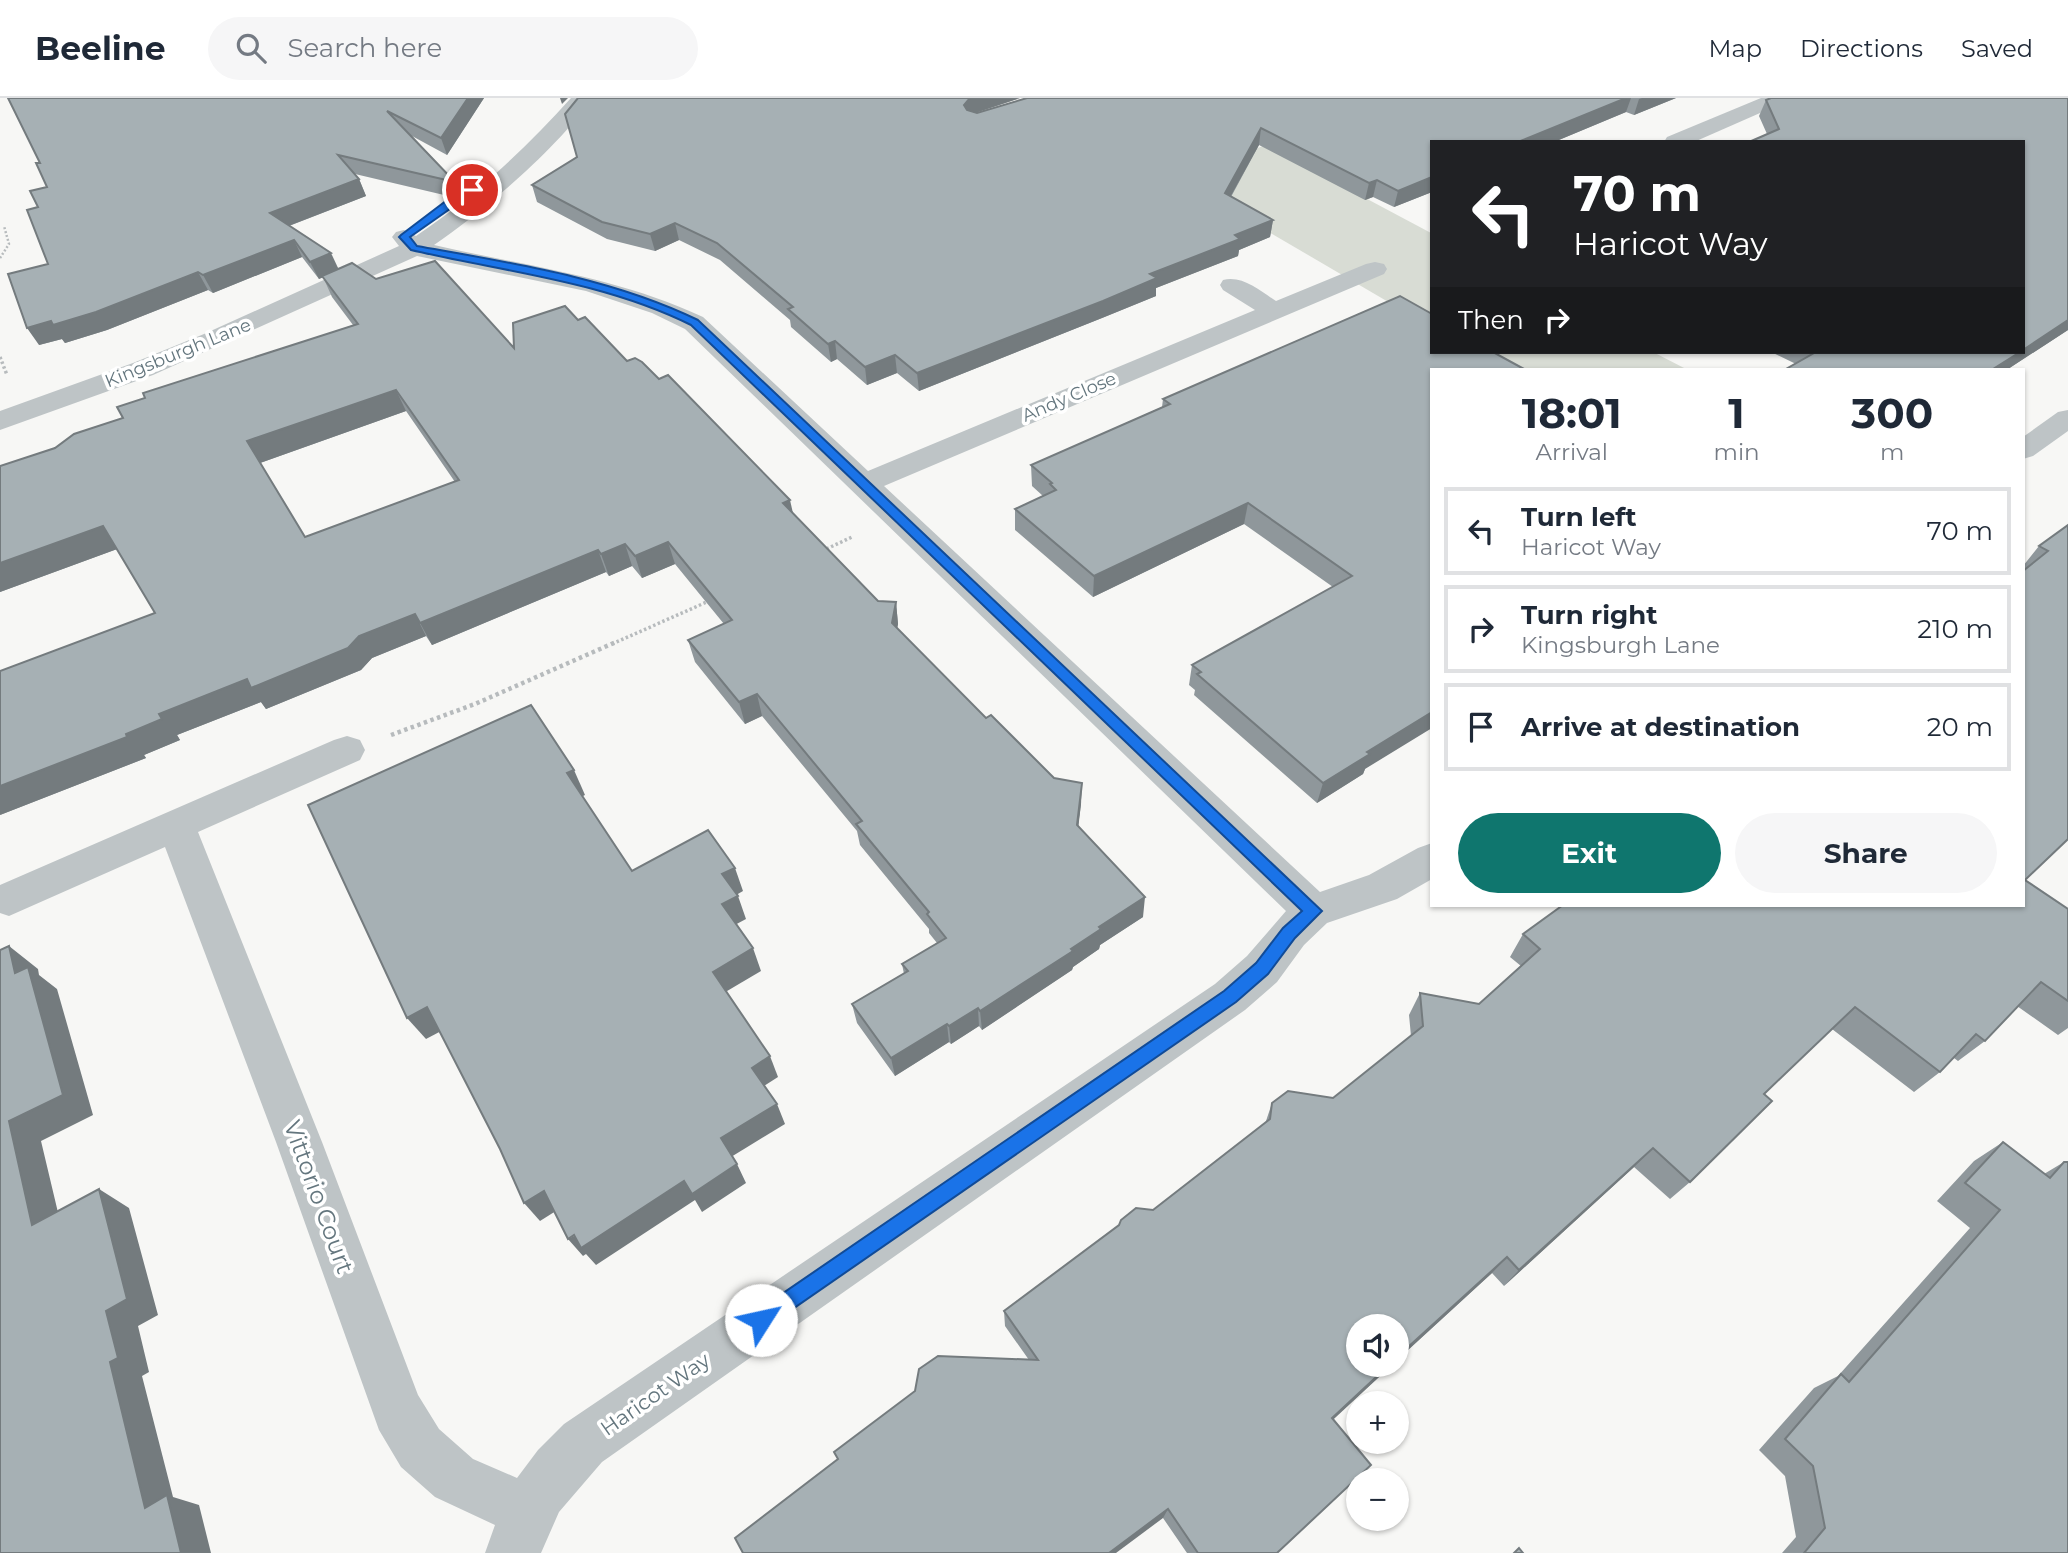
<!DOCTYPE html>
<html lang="en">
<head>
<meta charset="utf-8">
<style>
  :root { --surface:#fff; --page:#f6f6f7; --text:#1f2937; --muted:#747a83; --line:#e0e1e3; --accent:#0f766e }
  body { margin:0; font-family:Montserrat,sans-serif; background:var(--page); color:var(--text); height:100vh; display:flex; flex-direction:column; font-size:26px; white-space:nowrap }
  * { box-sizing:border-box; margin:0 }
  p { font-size:23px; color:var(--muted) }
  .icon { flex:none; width:38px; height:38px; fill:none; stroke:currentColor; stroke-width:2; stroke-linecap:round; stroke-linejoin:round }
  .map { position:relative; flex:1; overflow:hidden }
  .panel { position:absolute; left:1430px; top:270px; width:595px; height:539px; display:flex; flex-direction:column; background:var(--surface); border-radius:0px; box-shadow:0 2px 5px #0004 }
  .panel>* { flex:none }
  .top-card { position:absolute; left:1430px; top:42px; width:595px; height:214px; border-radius:0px; box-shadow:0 2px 5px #0004; background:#202124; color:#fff; overflow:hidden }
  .buttons { position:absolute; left:1346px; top:1216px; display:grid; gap:14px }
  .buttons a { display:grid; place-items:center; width:63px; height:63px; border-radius:50%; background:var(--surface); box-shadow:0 2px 5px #0004; font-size:35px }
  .pin { position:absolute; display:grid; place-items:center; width:60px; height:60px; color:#fff; margin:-30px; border:4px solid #fff; border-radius:50%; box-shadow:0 2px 7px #0007 }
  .me { position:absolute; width:77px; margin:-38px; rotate:55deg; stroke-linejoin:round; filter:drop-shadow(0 0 5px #0008) }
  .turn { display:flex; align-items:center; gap:24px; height:147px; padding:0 28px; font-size:32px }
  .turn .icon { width:91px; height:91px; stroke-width:2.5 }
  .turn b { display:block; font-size:49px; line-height:60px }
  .then { display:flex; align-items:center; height:66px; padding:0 28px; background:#0003; gap:14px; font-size:26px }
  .eta { display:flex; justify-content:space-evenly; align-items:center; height:119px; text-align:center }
  .eta b { font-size:42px; font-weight:700; line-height:49px }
  .action { display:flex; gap:14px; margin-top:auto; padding:14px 28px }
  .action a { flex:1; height:80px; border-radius:42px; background:var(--accent); color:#fff; font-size:28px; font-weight:700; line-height:80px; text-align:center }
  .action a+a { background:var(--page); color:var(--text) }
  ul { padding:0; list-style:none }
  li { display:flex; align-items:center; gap:21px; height:88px; margin:0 14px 10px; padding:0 14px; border:4px solid var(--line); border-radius:0px }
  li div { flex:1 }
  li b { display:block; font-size:26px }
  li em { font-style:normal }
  header { display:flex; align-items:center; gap:42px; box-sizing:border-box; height:98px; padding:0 35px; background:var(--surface); border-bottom:2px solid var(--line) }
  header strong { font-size:33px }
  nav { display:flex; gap:38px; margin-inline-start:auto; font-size:24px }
  .search { width:490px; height:63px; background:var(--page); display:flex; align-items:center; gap:18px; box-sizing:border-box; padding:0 24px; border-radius:38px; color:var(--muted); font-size:26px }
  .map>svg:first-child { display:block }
  .green { fill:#d8dcd4 }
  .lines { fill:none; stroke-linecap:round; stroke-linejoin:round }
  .path-far2 { stroke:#b7bbbd; stroke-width:2.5; stroke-dasharray:2 2; stroke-linecap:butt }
  .path-far1 { stroke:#b7bbbd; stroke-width:3.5; stroke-dasharray:2.5 2.5; stroke-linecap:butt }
  .path { stroke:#b7bbbd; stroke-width:4.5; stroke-dasharray:3.5 3.5; stroke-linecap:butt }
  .minor { fill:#bec4c6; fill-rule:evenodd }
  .wall { fill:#8f979b; fill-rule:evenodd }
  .shaded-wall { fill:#747b7e }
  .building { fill:#a6b0b4; stroke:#747b7e; stroke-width:2; fill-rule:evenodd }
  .route { fill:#1a73e8; stroke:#114b97; stroke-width:2 }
  .labels { text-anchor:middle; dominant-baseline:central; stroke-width:7; stroke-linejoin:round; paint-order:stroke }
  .far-street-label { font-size:18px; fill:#64767e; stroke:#fff }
  .street-label { font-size:21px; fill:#64767e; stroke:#fff }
  .near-street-label { font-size:24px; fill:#64767e; stroke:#fff }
</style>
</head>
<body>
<header>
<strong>Beeline</strong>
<div class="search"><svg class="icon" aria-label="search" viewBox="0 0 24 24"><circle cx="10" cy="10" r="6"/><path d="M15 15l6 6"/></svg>Search here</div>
<nav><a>Map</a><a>Directions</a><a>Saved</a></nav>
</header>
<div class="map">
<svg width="2068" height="1455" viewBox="0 0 2068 1455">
  <rect width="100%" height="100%" fill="#f7f7f5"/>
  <g class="green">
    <path d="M1266,47l165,88v94l-256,-150z"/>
    <path d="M1473,254h180l33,17h-183z"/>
  </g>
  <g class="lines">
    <path class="path-far2" d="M0,160l9,-14 -5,-18"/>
    <g class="path-far1">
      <path d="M0,259l7,18"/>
      <path d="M822,453l30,-14"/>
      <path d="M612,546l97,-43"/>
    </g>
    <path class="path" d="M391,637l84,-31 141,-62"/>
    <g class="minor">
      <path d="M571,0h21c-34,50 -108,113 -158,147 92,21 183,32 269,72l165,154 387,-161 -32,-20 -3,-5 3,-5c20,-5 37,11 53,21l90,-37 9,-2 9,2 3,5 -3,5 -500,212 436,406 49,-17 49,-27 14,-5v36l-35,20 -70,24 -23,22 -27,37 -32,28 -643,452 -43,50 -18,41h-56l10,-28 -60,-28 -34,-30 -22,-37 -103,-288 -111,-295 -156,69 -9,-3v-28l334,-145 13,-4 13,4 5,10 -5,10 -162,72 124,310 96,253 21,34 34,30 44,19 21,-28 26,-26 651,-440 32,-28 39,-45 -601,-582 -33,-16 -66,-22 -169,-35 -264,119 -153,55v-19l133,-48 71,-29 195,-88 -7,-9 4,-5 8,-2 12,6c57,-38 109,-87 155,-138z"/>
      <path d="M1761,0h27l-3,4 -91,40h-30l3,-5z"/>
      <path d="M2068,312v21l-35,25 -10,3v-22l35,-25z"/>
    </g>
  </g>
  <g class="wall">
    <path d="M8,0h476l-37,57 -35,-19 43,46 6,17 -106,-25 4,5 7,17 -77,30 50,43 37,10 138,69 64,-28 49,41 166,152 85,88 18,1 2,22 -1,4 89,90 68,60 27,26 -3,23 65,90 -43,28 -1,4 -26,18 -1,3 -90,60 -3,-4 -28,18 -2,-2 -54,34 -38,-53 -5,-19 52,-30 -2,-10 35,-21 -8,-10v-4l-69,-84 -3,-14 -95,-115 -17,8 -50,-62 -7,-22 36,-16 -49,-60 -33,14 -10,-12 -23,10 -3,-4 -174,73 -6,-9 -54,22 -11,12 -95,39 -5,-7 -84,33 3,5 -36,15 2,3 -146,57 155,-202 -38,-64 -117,43v-126l55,-18 68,-30 22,-20 208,-73 -21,-28 -9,-20 -4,2 -17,-22 -89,36 -5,-3 -101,40 -42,13 -3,-4 -23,6 9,-81 -10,-57 9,-20 -7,-24zM406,313l49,71 -150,55 -45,-74z"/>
    <path d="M1020,0l-45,15h2l50,-15h649l-42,17 -8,-3 -72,30h-122v50l-38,15 -21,-10 -8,3 -106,-55 -28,52 42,23 -3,17 -31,13 -1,6 -82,32v8l-54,22 -183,73 -22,-18 -30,12 -30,-26 -6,3 -40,-35 -1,-7 -70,-60 -41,-20 -24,11 -48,-12 -70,-37 -5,-17 45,-28z"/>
    <path d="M2068,0v232l-60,39h-222l10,-5 -25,-12h252l-256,-218 -8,-18 7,-16z"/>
    <path d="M1400,198l-35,473 -2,5 -46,29 -123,-108 1,-5 -6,-5 3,-20 141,-78 -89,-63 -151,73 -78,-67v-21l28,-13 -11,-10 -1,-21 131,-58 1,-8z"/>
    <path d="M2068,427l-43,355 43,29v119l-10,7 -41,-29 -32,35 -27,20 -4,-3 -14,14 -26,20 -82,-63 -68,65 -74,88 -20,17 -36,-32 -130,119 -12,-13 -96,88v-35l-38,39h34l-59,54 -56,134h-90l-24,-35 -325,-59 77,-68 114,-31 -24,-34 -1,-15 149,-101 112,-86 7,-21 61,-5 78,-62 -2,-21 11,-22 59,11 42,-38 -11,-9 13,-23 500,-29v-339l16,-20z"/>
    <path d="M2003,1044l41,32 20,-12 4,391h-286l14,-16 -11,-61 -26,-26 55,-62 24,-12 132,-148 -33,-27 37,-40z"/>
  </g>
  <g class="shaded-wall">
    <path d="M468,0h16l-37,57 -6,-17z"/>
    <path d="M560,0h8l-6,6z"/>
    <path d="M969,0h51l-51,17 -5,-10z"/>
    <path d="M1626,0h5l-5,14 -72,30h-36z"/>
    <path d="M1642,0h34l-42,17 5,-16z"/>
    <path d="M1261,30l-2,17 -36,65 2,-17z"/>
    <path d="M1432,79v15l-38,15 4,-16z"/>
    <path d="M359,81l7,17 -88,34 -8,-17z"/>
    <path d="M1377,82l-4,17 -8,3 4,-17z"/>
    <path d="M1273,122l-3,17 -31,13 -1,6 -82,32v8l-54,22 -183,73 -2,-18 233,-99 85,-39z"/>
    <path d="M675,125l4,17 -24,11 -5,-17z"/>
    <path d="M294,142l8,17 -89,36 -10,-18z"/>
    <path d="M331,155l8,17 -20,9 -9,-17z"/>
    <path d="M198,174l10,18 -101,40 -42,13 -3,-4 -23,6 -12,-17z"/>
    <path d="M2068,222v10l-60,39h-15l27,-17h3v-2z"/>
    <path d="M835,243l2,18 -6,3 -3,-18z"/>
    <path d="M895,257l2,18 -30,12 -2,-18z"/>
    <path d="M396,292l10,21 -146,52 -13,-22z"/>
    <path d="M790,402l5,22 -12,-19z"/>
    <path d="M1248,405l-4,21 -151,73 1,-21z"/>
    <path d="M103,428l17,22 -120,44v-29z"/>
    <path d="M668,444l7,22 -33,14 -7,-22z"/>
    <path d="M625,446l7,22 -23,10 -8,-22z"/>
    <path d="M598,452l8,22 -174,73 -12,-22z"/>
    <path d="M896,504l2,22 -4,20 -2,-21z"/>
    <path d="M415,516l11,22 -54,22 -11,12 -95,39 -5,-7 -84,33 3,5 -36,15 2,3 -146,57v-29l126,-52 33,-20z"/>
    <path d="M757,596l5,22 -17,8 -6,-22z"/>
    <path d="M1432,614v16l-67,41 -2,5 -46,29 6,-20 44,-31z"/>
    <path d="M574,672l11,25 -6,3 -12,-25z"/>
    <path d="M1082,685l-1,21 -5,42 1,-21z"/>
    <path d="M735,770l8,23 -12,7 -9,-24z"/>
    <path d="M738,798l8,23 -15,8 -9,-23z"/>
    <path d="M1145,799l-2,20 -43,28 -1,4 -26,18 -1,3 -90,60 -2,-19 91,-62 28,-22z"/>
    <path d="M9,848l29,23 1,6 18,14 36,126 -52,26 24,101 -33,-17 -23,-104 6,-148z"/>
    <path d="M753,850l8,23 -39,23 -9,-22z"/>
    <path d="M427,909l18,22 -19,10 -19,-21z"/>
    <path d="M978,910l1,18 -28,18 -2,-18z"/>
    <path d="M947,926l2,18 -54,34 -4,-18z"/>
    <path d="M770,958l8,21 -17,11 -9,-20z"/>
    <path d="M777,1006l8,20 -54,33 -10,-19z"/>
    <path d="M1653,1050l-19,19 -130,119 15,-16z"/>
    <path d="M737,1066l9,19 -44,29 -7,-12 -99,65 -10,-11 -3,2 -15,-17 116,-58z"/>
    <path d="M99,1091l30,19 29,107 -20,11 11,46 -7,4 31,121 26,8 12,48h-30l-36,-45 -35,-146z"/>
    <path d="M544,1093l15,18 -19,12 -16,-18z"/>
    <path d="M1507,1159l-15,16 -96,88v-3z"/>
    <path d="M1389,1267h3l-70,65 10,-12z"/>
    <path d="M1168,1411l-5,9 -47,35h-7z"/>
  </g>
  <g class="building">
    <path d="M8,0h460l-27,40 -54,-27 68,71 -117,-27 21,24 -89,34 61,40 -21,9 -16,-22 -91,35 -5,-3 -102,40 -43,13 -2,-4 -24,7 -19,-54 40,-10 -21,-54 11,-3 -8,-16 17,-4 -11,-24h4z"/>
    <path d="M578,0h392l-6,7 3,5 10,3 50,-15h599l-108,44h-86v35l-34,14 -21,-11 -8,3 -108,-55 -36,65 48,27 -38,15 5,4 -90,35 7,4 -54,23 -186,72 -22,-18 -30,12 -30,-26 -7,3 -40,-35 5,-2 -76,-64 -42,-20 -25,11 -48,-12 -70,-37 45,-28 -12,-43z"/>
    <path d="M1771,0h297v222l-45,30v-208h-274l30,-13 -13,-29z"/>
    <path d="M435,163l79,87 -1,-25 52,-17 13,14 7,-3 42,44 8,-3 7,4 17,17 9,-4 122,125 -7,3 95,98 18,1 -4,21 94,95 5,-3 63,63 28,5 -5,42 68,72 -46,30 2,2 -30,20 2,2 -93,60 -2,-3 -29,18 -2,-2 -56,34 -39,-54 56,-33 -6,-7 44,-26 -19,-24 2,-2 -73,-88 6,-3 -105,-127 -18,8 -51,-62 44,-20 -64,-78 -33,14 -10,-12 -24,10 -3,-4 -178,73 -5,-9 -56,22 -11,12 -97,40 -4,-9 -88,35 3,5 -36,15 1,3 -127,49v-115l155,-58 -52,-87 -103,37v-97l55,-18 19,-14 49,-16 -6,-11 28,-9 -2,-5 215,-69 -36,-48 30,-13 24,16zM396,292l63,90 -154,57 -58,-96z"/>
    <path d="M1400,198l32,18v38h61l31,17h-92v343l-65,40 3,2 -47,29 -126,-109 4,-2 -9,-7 160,-89 -104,-73 -154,73 -79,-67 41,-19 -6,-6 2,-1 -21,-18 139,-61 -7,-5z"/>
    <path d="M1816,254h204l-27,17h-207z"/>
    <path d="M2068,427v314l-43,41 43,29v92l-27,-19 -56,59 -9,-7 -36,38 -85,-65 -91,87 8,7 -82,81 -37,-34 -134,122 -12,-13 -111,101v-32h-38v39h31l-57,53 39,47 -94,88h-79l-30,-44 -59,44h-366l-8,-15 103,-79 -4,-7 81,-61 4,-22 19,-13 100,4 -34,-49 115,-86 2,-5 15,-12 17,2 117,-91 2,-16 16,-12 45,7 90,-72 -3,-33 59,11 61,-55 -17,-15 40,-29h460v-334l25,-20 -9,-5z"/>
    <path d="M531,607l43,65 -7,3 65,98 76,-41 27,38 -13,6 16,22 -16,8 31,44 -40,24 57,84 -18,12 25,36 -56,34 16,26 -45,30 -8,-13 -103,67 -7,-13 -6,4 -24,-48 -20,12 -24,-54 -73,-142 -20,11 -99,-213z"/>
    <path d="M9,848l6,27 13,-6 35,128 -54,26 23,104 67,-36 28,110 -21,12 12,47 -8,4 35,146 22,-13 14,58h-181v-603z"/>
    <path d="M2003,1044l47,36 14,-16h4v391h-264l21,-25 -12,-62 -28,-27 56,-65 8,8 151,-172 -35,-27z"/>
    <path d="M1519,1450l4,5h-9z"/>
  </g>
  <path class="route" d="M469,90l8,2 -67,47 7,9c95,17 195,32 281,74l624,591 -27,27 -27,36 -32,28 -475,329 -7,-4 -3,-7 3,-7 470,-322 32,-28 27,-35 19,-17 -611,-586c-89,-44 -186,-53 -280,-75l-12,-13 2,-2 46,-35z"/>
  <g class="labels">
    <g class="far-street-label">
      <text transform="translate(178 255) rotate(-22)">Kingsburgh Lane</text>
      <text transform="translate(1069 299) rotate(-23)">Andy Close</text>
    </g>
    <g class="street-label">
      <text transform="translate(655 1296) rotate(-35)">Haricot Way</text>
    </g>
    <g class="near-street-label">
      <text transform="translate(319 1099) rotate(70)">Vittorio Court</text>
    </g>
  </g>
</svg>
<div class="buttons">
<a><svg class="icon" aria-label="sound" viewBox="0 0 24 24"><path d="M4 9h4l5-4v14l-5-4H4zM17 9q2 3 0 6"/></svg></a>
<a>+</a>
<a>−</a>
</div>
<div class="pin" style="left:472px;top:92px;background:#d93025"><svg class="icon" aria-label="arrive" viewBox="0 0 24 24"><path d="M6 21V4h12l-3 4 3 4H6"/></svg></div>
<svg class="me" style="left:761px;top:1222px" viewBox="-20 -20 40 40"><circle r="19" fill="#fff"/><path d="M0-13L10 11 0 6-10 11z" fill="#1a73e8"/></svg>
<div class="top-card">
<div class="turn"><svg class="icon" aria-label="left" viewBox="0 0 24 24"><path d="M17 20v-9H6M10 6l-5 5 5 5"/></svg><div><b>70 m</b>Haricot Way</div></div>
<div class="then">Then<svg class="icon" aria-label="right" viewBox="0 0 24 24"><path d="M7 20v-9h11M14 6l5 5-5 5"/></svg></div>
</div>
<section class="panel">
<div class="eta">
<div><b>18:01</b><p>Arrival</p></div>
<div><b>1</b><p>min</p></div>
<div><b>300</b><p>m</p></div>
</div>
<ul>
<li><svg class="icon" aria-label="left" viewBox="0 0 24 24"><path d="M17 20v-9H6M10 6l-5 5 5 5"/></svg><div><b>Turn left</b><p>Haricot Way</p></div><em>70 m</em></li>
<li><svg class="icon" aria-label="right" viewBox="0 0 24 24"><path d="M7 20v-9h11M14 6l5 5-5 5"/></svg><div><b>Turn right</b><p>Kingsburgh Lane</p></div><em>210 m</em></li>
<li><svg class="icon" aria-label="arrive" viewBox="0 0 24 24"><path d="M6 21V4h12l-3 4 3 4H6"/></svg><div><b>Arrive at destination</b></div><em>20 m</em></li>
</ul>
<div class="action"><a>Exit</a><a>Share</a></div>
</section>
</div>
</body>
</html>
